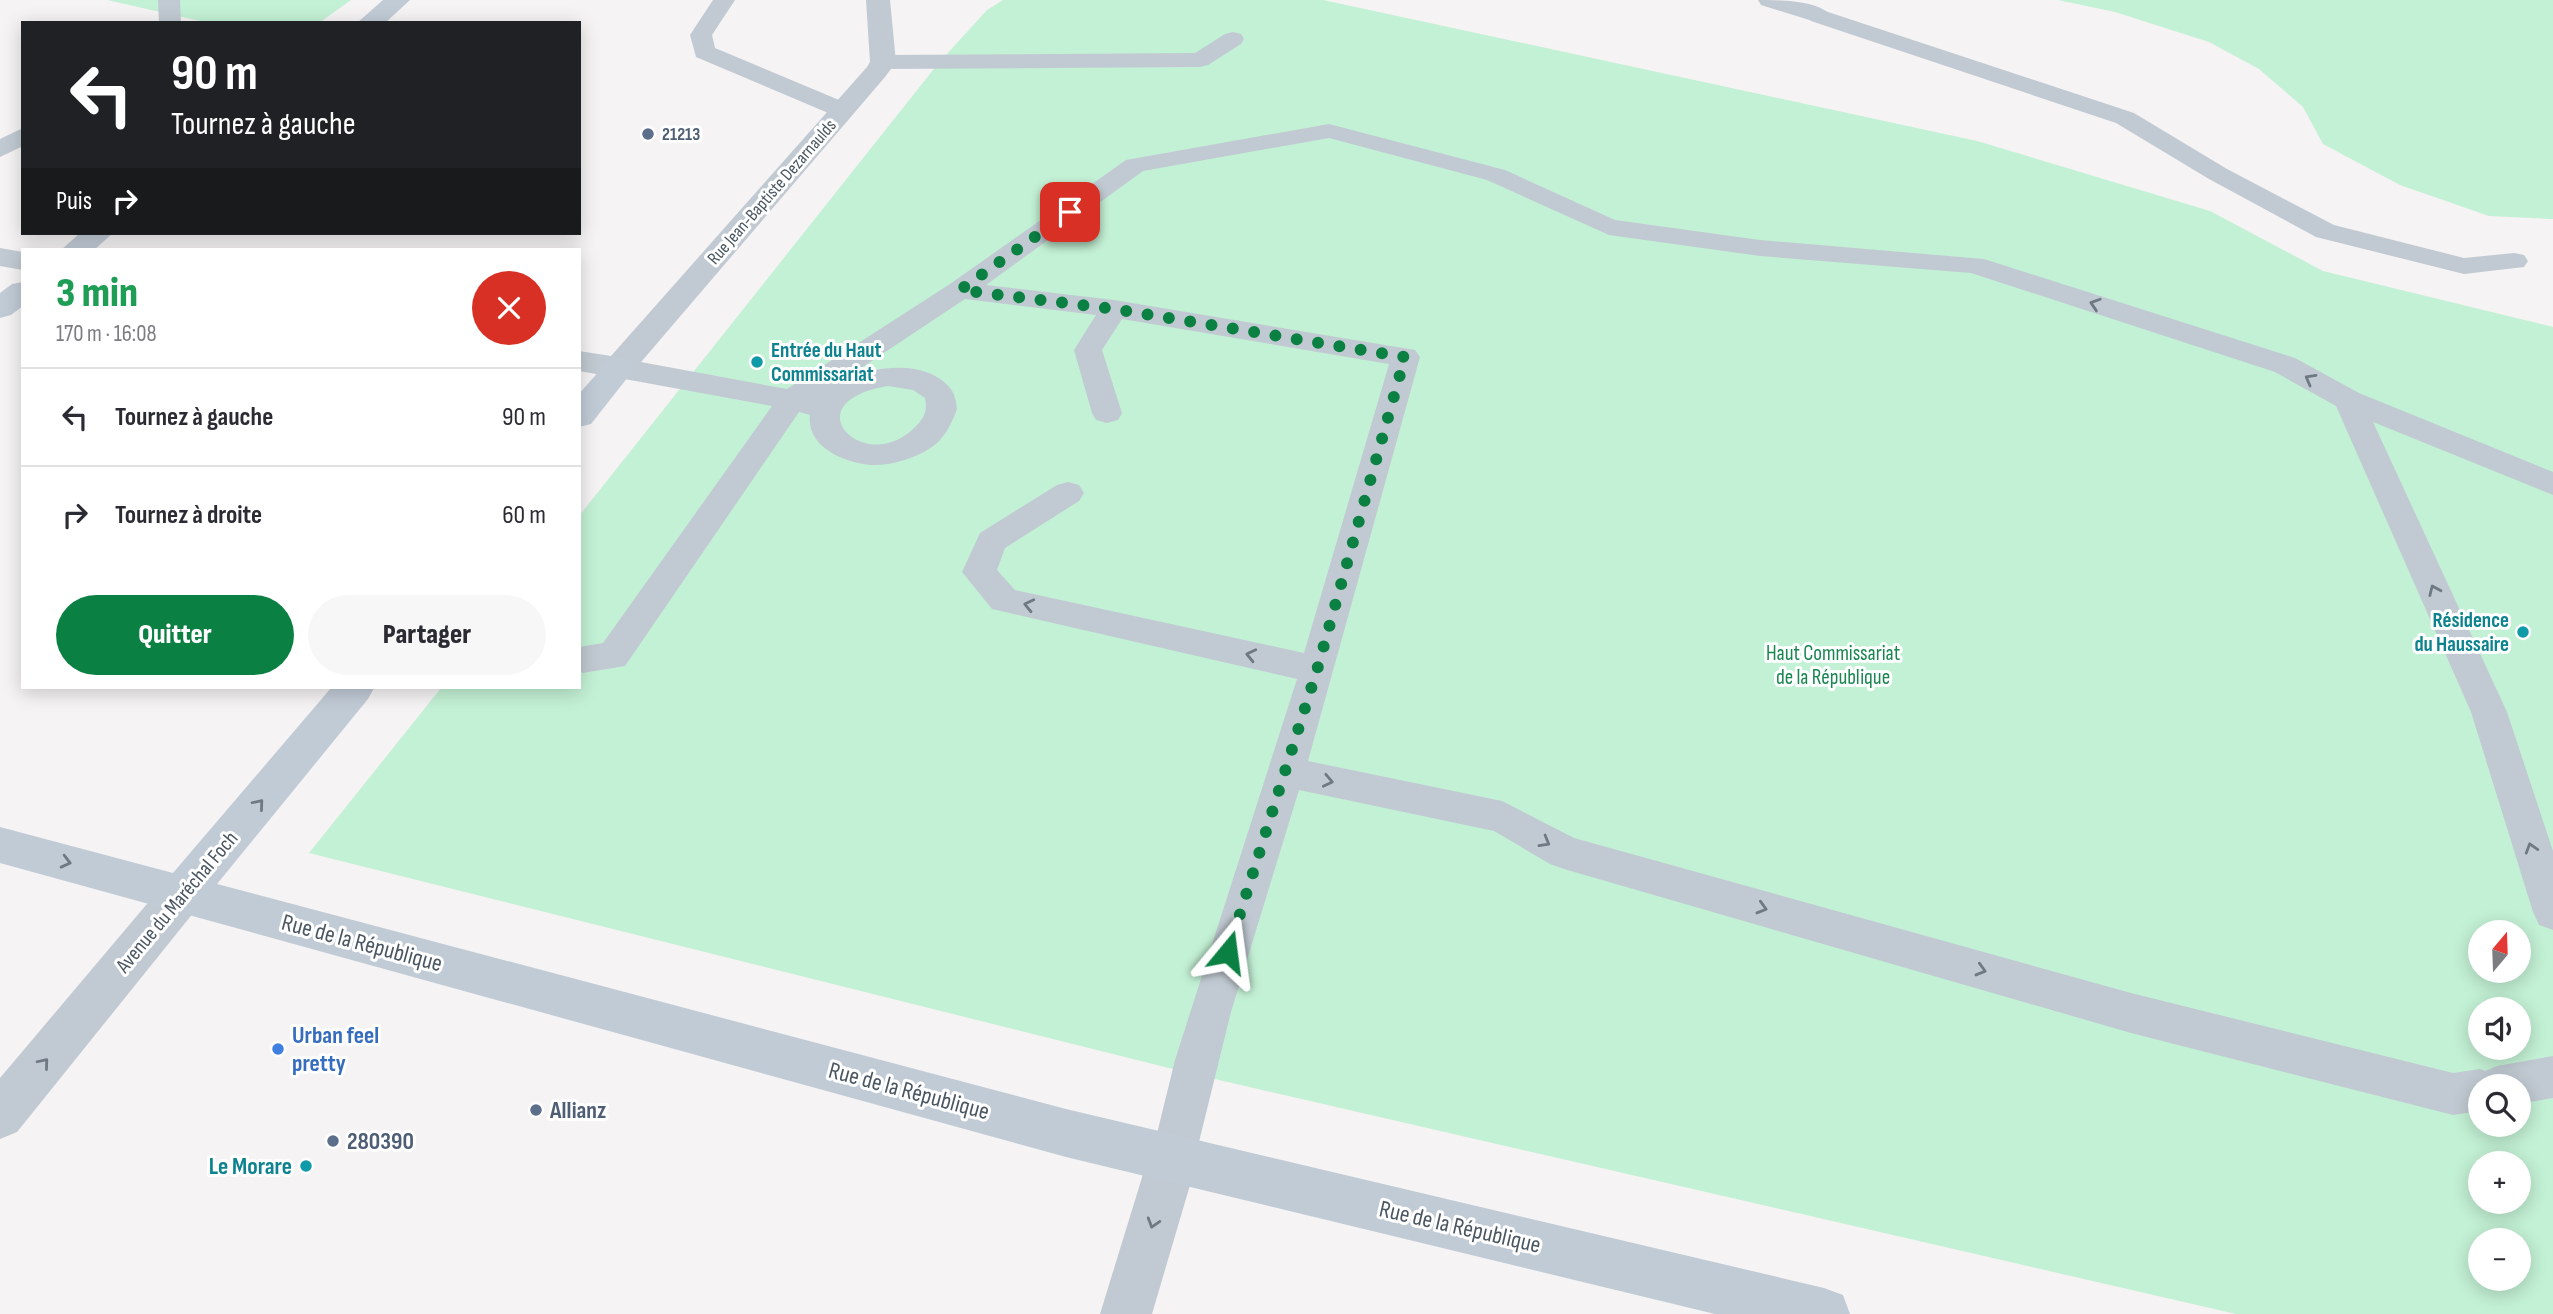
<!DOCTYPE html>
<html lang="fr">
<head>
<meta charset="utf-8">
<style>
  :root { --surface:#fff; --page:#f7f7f7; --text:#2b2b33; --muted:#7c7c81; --line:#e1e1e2; --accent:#0b8043 }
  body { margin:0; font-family:"Sofia Sans Condensed",sans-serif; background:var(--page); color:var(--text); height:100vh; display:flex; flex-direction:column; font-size:26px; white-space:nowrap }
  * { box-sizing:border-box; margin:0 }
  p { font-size:23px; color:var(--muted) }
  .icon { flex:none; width:38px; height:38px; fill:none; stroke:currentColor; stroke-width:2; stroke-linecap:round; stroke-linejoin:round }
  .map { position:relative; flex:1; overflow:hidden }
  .details { position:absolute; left:21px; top:248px; width:560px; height:441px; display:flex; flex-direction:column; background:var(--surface); border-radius:0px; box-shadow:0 4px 18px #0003 }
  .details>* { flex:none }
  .banner { position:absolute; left:21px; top:21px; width:560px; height:214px; border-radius:0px; box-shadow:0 4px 18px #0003; background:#202124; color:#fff; overflow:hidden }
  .needle { width:46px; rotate:19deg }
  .buttons { position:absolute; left:2468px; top:920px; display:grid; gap:14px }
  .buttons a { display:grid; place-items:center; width:63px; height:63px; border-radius:50%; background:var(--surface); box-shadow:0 4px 18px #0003; font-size:35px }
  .pin { position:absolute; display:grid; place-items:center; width:60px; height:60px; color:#fff; margin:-30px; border-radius:14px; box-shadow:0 4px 10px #0006 }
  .me { position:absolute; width:77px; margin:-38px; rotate:16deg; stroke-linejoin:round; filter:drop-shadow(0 0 5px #0008) }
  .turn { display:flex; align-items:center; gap:24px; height:147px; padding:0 35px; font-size:32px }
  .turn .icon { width:91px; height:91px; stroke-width:2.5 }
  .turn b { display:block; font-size:49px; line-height:60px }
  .then { display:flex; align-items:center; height:66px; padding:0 35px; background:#0003; gap:14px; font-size:26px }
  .round { display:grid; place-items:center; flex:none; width:74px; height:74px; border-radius:37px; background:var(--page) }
  .overview { display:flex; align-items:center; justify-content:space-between; height:119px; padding:0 35px }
  h1 { font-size:42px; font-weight:800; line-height:52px; color:#1e9e55 }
  .primary-button { display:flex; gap:14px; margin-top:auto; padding:14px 35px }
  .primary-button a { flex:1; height:80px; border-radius:42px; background:var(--accent); color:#fff; font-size:28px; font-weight:800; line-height:80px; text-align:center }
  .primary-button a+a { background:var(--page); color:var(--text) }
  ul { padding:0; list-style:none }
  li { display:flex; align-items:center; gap:21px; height:98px; padding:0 35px; border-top:2px solid var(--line) }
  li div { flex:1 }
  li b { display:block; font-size:26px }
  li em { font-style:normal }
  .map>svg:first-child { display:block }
  .green { fill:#c3f1d5; fill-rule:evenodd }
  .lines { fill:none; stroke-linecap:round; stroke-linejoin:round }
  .lane { fill:#c1cad2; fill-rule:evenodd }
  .street { fill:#c1cad2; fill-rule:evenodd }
  .secondary { fill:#c1cbd6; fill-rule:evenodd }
  .oneway { stroke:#6e7983 }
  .oneway2 { stroke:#6e7984 }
  .route { stroke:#0b8043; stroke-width:12; stroke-dasharray:0 21.6 }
  .service-dot { fill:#5c6f8a; stroke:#fff; stroke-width:2.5 }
  .culture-dot { fill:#0f9aa8; stroke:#fff; stroke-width:2.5 }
  .shop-dot { fill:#3f7fe0; stroke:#fff; stroke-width:2.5 }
  .labels { text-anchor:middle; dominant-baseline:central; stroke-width:6; stroke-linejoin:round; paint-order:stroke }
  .far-service-label { font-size:18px; font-weight:bold; fill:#4e5e75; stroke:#fff; text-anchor:start }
  .far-street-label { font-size:18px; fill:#4a5661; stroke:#fff }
  .culture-label { font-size:21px; font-weight:bold; fill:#0d838f; stroke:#fff; text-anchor:start }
  .park-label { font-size:21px; fill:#17864f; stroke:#fff }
  .street-label { font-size:21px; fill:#4a5661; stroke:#fff }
  .near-street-label { font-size:24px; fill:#4a5661; stroke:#fff }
  .near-shop-label { font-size:24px; font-weight:bold; fill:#366cbe; stroke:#fff; text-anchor:start }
  .near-service-label { font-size:24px; font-weight:bold; fill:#4e5e75; stroke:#fff; text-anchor:start }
  .near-culture-label { font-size:24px; font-weight:bold; fill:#0d838f; stroke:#fff; text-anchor:end }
</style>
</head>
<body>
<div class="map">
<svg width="2553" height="1314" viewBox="0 0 2553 1314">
  <rect width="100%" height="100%" fill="#f5f3f3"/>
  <g class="green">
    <path d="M107,0h244l-32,23h-110z"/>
    <path d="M1003,0h320l654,141 233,70 113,60 230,56v987h-317l-1043,-240 -884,-221 132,-165h138v-172l358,-451 50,-55zM2480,933h38v38h-38zM2480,1010h38v38h-38zM2480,1087h38v38h-38zM2480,1164h38v38h-38zM2480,1241h38v38h-38z"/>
    <path d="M2058,0h495v219l-64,-3 -89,-31 -77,-41 -20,-37 -44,-38 -50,-27 -94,-30z"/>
  </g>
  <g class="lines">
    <g class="lane">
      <path d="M158,0h22l1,23h-22z"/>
      <path d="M713,0h22l-23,35 3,13 136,57 3,5 -3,5 -9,2 -9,-2 -137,-58 -6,-22z"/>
      <path d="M1819,9l315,104 93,56 107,56 130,33 50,-5 10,2 4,6 -4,6 -60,7 -148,-37 -107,-58 -93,-56 -305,-102 -3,-5 3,-5z"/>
      <path d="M1233,32l8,2 3,5 -3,5 -33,21 -8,2 -317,2 -8,-2 -4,-5 4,-5 8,-2 312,-2 30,-19z"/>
      <path d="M1329,124l176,46 110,50 145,20 224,19 311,99 64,35 194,79v23l-180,-73 134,290 46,139v79l-14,-5 -6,-13 -62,-200 -135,-306 -61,-34 -304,-99 -211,-17 -151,-21 -122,-55 -158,-42 -186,33 -157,114 128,15 301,50 5,7 -112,404 194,40 72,37 557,155 322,80 27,-4 5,2 12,-5 56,-10v42l-35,6v-17h-38v24l-27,4 -322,-82 -567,-164 -14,-5 -56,-33 -195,-41 -68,222 -36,146 -6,16 -16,6 -16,-6 -6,-16 24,-98 122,-381 -305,-70 -30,-37 18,-39 77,-48 11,-3 11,3 5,8 -5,8 -74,47 -8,22 18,20 289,63 85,-289 -267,-45 -20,31 20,63 -4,7 -11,3 -11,-3 -4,-7 -18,-63 22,-35 -131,-16 -116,77c31,-10 78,-16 101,12 5,6 6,14 7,21 -6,16 -13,31 -28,40 -16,10 -40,17 -58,16 -27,-2 -65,-18 -61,-50l-11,-3 -174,254 -42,7 -4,-2v-24l24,-4 169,-237 -153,-28 -10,-3 -5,-7 5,-7 10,-3 168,31 163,-105 176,-124zM888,386l25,4 12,8c3,15 -2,22 -13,32 -49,45 -121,-28 -24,-44z"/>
      <path d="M23,128v18l-23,11v-18z"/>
    </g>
    <g class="street">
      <path d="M866,0h24l6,62 -11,15 -255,298 -11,3 -40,-7v-20l32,5 256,-289 3,-5z"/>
      <path d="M1758,0c19,0 61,0 73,16l-3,5 -9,2 -58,-18z"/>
      <path d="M0,248l23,4v18l-23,-4z"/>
      <path d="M183,874l15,5 7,14 -7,14 -181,225 -17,7v-61l168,-199z"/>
      <path d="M1173,1133l17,8 8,17 -46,156h-52l48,-156 8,-17z"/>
    </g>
    <g class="secondary">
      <path d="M383,0h27l-25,23h-28z"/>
      <path d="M80,233h33l-19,17h-33z"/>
      <path d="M23,282v24l-12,9 -11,3v-25l12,-9z"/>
      <path d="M619,358l11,3 5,7 -44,56 -12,3v-33l29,-33z"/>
      <path d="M331,688h43l-6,11 -151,185 849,225 758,179 19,7 7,19h-135l-649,-157 -1066,-294v-36l173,46z"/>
    </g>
  </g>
  <defs><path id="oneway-chevron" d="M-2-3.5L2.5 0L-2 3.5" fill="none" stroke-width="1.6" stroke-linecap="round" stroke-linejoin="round" transform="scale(1.75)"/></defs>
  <g class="oneway">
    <use href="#oneway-chevron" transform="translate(2095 304) rotate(-162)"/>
    <use href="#oneway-chevron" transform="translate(2310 379) rotate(-151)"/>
    <use href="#oneway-chevron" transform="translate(2434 590) rotate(-114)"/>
    <use href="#oneway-chevron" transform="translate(1029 605) rotate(-167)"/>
    <use href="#oneway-chevron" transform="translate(1251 655) rotate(-167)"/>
    <use href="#oneway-chevron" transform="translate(1328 781) rotate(12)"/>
    <use href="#oneway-chevron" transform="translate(1545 842) rotate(30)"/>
    <use href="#oneway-chevron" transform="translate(2531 848) rotate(-107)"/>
    <use href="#oneway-chevron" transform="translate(1762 908) rotate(16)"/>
    <use href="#oneway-chevron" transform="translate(1981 970) rotate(16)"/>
    <use href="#oneway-chevron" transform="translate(44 1063) rotate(-50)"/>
    <use href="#oneway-chevron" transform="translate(1153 1223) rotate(107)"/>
  </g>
  <g class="oneway2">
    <use href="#oneway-chevron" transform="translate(259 804) rotate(-50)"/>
    <use href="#oneway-chevron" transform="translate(66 862) rotate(14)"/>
  </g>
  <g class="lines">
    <path class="route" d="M1070,212l-110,78 154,19 291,48 -88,313 -89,282"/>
  </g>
  <g class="service-dot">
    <circle cx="648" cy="134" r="7"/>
    <circle cx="536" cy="1110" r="7"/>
    <circle cx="333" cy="1141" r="7"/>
  </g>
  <g class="culture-dot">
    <circle cx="757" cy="362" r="7"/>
    <circle cx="2523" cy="632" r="7"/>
    <circle cx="306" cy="1166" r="7"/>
  </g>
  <circle class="shop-dot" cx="278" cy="1049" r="7"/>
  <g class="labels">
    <g class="far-service-label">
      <text x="662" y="134">21213</text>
    </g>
    <g class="far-street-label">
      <text transform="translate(772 192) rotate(-49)">Rue Jean-Baptiste Dezarnaulds</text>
    </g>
    <g class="culture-label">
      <text x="771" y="350">Entrée du Haut<tspan x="771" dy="24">Commissariat</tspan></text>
      <text x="2509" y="620" text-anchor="end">Résidence<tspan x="2509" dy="24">du Haussaire</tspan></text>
    </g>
    <g class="park-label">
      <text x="1833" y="653">Haut Commissariat<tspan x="1833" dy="24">de la République</tspan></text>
    </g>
    <g class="street-label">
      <text transform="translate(177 902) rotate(-50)">Avenue du Maréchal Foch</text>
    </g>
    <g class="near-street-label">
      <text transform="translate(362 943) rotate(15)">Rue de la République</text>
      <text transform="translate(909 1091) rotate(15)">Rue de la République</text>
      <text transform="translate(1460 1227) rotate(13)">Rue de la République</text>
    </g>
    <g class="near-shop-label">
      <text x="292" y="1035">Urban feel<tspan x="292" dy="28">pretty</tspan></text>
    </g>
    <g class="near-service-label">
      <text x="550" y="1110">Allianz</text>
      <text x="347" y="1141">280390</text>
    </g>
    <g class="near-culture-label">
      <text x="292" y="1166">Le Morare</text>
    </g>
  </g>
</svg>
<div class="buttons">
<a><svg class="needle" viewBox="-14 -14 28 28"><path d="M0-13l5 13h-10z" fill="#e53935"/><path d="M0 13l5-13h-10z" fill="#7c7c81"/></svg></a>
<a><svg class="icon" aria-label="sound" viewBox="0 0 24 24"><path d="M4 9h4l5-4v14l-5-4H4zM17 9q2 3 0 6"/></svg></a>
<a><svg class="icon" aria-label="search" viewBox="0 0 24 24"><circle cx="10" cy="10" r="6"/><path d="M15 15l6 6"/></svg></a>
<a>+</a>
<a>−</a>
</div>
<div class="pin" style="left:1070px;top:212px;background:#d93025"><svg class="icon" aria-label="arrive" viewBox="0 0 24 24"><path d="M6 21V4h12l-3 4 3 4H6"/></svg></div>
<svg class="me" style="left:1228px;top:952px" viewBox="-20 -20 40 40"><path d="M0-17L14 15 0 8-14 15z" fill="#0b8043" stroke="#fff" stroke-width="4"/></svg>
<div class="banner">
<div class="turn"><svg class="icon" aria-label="left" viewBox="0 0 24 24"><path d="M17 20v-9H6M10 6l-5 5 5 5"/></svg><div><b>90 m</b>Tournez à gauche</div></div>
<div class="then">Puis<svg class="icon" aria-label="right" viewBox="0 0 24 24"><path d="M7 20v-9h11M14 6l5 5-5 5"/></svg></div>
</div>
<section class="details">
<div class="overview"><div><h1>3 min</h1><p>170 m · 16:08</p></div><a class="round" style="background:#d93025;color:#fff"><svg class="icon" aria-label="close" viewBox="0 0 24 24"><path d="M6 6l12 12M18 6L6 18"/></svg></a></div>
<ul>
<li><svg class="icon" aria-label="left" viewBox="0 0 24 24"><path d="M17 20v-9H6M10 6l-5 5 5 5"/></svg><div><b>Tournez à gauche</b></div><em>90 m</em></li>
<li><svg class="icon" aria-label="right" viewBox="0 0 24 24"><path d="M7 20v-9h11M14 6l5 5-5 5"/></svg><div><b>Tournez à droite</b></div><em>60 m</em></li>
</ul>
<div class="primary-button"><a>Quitter</a><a>Partager</a></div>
</section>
</div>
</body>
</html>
